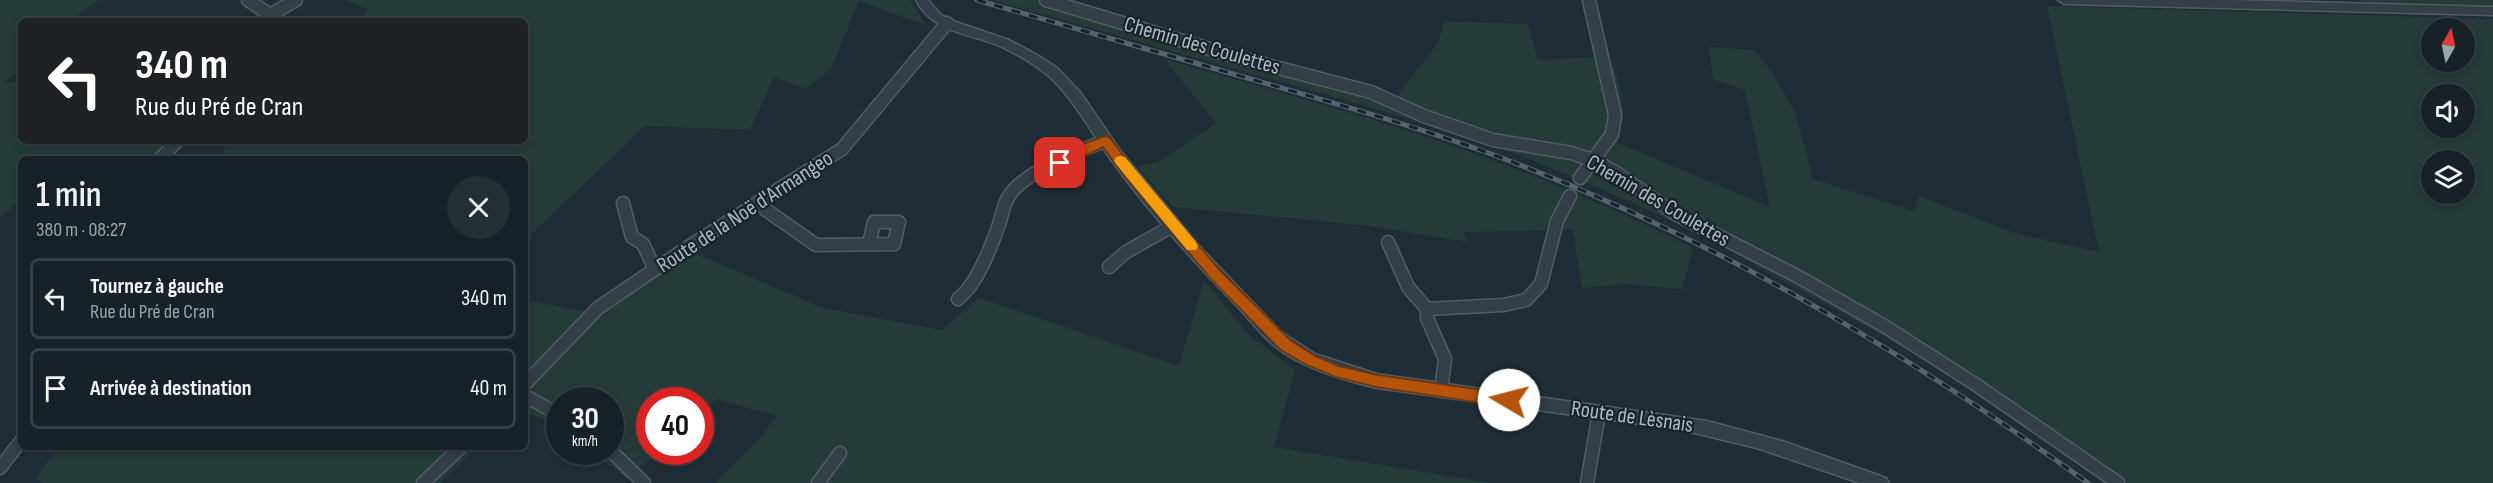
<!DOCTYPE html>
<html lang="fr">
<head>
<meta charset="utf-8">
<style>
  :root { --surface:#172228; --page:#242f34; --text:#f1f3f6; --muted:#9ea4a8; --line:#363f45 }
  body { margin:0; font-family:"Sofia Sans Condensed",sans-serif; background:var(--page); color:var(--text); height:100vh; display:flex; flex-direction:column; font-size:22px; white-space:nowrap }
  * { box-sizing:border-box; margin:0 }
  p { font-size:20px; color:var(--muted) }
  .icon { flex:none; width:33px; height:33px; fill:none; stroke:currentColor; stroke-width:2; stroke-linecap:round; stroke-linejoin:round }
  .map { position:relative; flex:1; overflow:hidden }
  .details { position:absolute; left:18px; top:156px; width:510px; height:294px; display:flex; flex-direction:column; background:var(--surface); border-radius:9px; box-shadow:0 3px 9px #0003,0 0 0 2px var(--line) }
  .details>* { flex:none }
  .banner { position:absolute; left:18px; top:18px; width:510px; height:126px; border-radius:9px; box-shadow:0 3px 9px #0003,0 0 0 2px var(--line); background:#202124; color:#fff; overflow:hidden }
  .needle { width:39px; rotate:9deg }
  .controls { position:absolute; left:2421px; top:18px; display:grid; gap:12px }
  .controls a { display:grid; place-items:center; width:54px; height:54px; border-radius:50%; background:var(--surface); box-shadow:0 3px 9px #0003,0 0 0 2px var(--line); font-size:30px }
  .speed { position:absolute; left:546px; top:387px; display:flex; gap:12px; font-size:30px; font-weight:700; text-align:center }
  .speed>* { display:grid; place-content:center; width:78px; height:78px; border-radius:50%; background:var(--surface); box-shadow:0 3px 9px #0003,0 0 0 2px var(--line); line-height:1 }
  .speed small { font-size:15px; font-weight:400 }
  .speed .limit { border:9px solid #d22; background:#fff; color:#111 }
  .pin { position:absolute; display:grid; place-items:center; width:51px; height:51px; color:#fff; margin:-26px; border-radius:12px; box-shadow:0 3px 9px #0006 }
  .me { position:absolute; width:66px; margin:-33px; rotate:278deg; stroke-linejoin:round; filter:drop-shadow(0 0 4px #0008) }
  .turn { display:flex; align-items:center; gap:21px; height:126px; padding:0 18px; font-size:27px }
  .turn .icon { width:78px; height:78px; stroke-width:2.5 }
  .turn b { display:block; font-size:42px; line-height:51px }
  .round { display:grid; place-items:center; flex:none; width:63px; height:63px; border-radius:32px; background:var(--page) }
  .headline { display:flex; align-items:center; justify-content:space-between; height:102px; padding:0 18px }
  h1 { font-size:36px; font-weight:600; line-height:45px }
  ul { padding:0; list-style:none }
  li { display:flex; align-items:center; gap:18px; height:81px; margin:0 12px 9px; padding:0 6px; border:3px solid var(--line); border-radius:9px }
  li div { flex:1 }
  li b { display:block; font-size:22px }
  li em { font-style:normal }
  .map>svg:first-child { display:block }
  .green { fill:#243b37; fill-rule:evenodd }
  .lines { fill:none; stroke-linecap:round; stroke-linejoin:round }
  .minor-casing { stroke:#505d65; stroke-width:15 }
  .tertiary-casing { stroke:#505d65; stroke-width:3 }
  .minor { stroke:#323f47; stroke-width:12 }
  .tertiary { fill:#323f47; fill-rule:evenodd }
  .rail-casing { stroke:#54646e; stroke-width:5 }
  .rail { stroke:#18242b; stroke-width:3; stroke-dasharray:9; stroke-linecap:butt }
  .route { fill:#b45309; stroke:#753606; stroke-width:1.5 }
  .slow { fill:#f59e0b }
  .labels { text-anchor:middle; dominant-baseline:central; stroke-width:4.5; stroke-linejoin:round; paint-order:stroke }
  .street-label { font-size:22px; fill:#acbac4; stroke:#18242b }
</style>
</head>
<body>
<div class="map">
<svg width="2493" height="483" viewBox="0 0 2493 483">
  <rect width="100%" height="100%" fill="#1f2e36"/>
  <g class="green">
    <path d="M0,0h99l-29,21h-49v49l-18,13 18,-2v60h147l-15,18 -81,-3 -3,3h-48v40l-21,18z"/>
    <path d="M345,0h563l4,1 13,24 -66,-24 -28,68 -26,20 -31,-12 -24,53 -105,-4 -120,114v-81h-305l8,-18h297v-120h-166l9,-12z"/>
    <path d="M992,0h44l356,105 9,-15 35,-44 9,-25 83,3 10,36 72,-4c11,28 18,58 8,87l152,64 -25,-117 -32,-11 -4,-32 45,3 18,22 24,42 17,65 101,32 5,-15 98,38 82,18 -52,-246 446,13v464h-389l-140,-97 -80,-50 -156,-86 -73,-37 -68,-30 -67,-28 -140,-45zM2432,28h32v34h-32zM2432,94h32v34h-32zM2432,160h32v34h-32z"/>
    <path d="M2360,0h133v6l-133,-4z"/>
    <path d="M1164,59c100,29 202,56 300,91 78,27 155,61 229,98l-11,41 -55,-5 -45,4 -9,-58 -110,2 5,10 -98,-16 -197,-19 -36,-41 20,-3 59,-40z"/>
    <path d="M678,246l145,62 119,22 37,-32 200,68 25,-86 45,55 46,35 -21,77 217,36h-776l44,-43 17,-24 -59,-17 -16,14 -1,-13h-50v52h8l-31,27 -34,-27h17v-52h-50l-1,27 -34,-16v-111l62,12z"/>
    <path d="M60,447h418l-38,36h-396l-9,-5z"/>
  </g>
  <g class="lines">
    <defs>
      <g id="minor">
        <path d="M248,0l22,15"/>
        <path d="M1046,0l190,57 135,35 53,24 69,24 78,13 22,7 24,13 55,39 125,64 89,51 92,59 140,97"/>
        <path d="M269,21l1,-6 26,-15"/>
        <path d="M160,159l17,-18"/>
        <path d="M1580,178l32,-44 3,-19 -26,-115"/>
        <path d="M623,203l9,34 11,7 12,25"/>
        <path d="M760,203l6,7 50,35 78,-1 5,-22h-25l-5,22"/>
        <path d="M1388,242l20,45 19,22"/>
        <path d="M1109,267l17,-15 48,-27"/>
        <path d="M958,299c19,-15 32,-49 40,-72 4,-10 5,-22 11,-31 15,-24 70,-45 96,-55"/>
        <path d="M525,384l73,-76 84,-57 160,-102 105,-126"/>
        <path d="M1441,391l4,-32 -18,-41v-9l76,-4 23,-5 15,-16 16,-63 13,-25"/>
        <path d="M525,396l35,19"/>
        <path d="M610,450l34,33"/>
        <path d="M0,468l21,-27"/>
        <path d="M423,483l38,-36"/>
        <path d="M818,483l22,-30"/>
        <path d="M1587,483l12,-70"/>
      </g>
      <g id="tertiary">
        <path d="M916,0h12l12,14 10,6 59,20 28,15 20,13 23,24 42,61 77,93 82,86 34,22 62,20 330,47 75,20 104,37 3,5h-29l-103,-35 -75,-18 -305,-42c-32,-8 -65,-17 -93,-35 -19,-13 -33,-32 -48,-48 -44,-45 -87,-93 -124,-144 -20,-27 -35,-57 -59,-81 -15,-14 -34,-25 -53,-34 -31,-13 -67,-13 -84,-46z"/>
        <path d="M2058,0h170l265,7v8l-429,-11z"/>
      </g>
    </defs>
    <use href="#minor" class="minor-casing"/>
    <use href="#tertiary" class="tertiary-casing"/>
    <use href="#minor" class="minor"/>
    <use href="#tertiary" class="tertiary"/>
    <defs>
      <path id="rail" d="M977,0c92,27 185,53 277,80 80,23 161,46 240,75 214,80 409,195 594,328"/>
    </defs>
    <use href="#rail" class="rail-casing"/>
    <use href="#rail" class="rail"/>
  </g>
  <path class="route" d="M1106,136l4,2 25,33 87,102 69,68 24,15 23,10 39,9 132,19 5,2 2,4 -2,5 -5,2 -132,-20 -41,-10 -31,-13 -24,-14 -68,-69 -87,-103 -23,-31 -39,19 -4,2 -7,-5 2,-3 31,-17z"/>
  <path class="slow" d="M1120,156l5,1 71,85 2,4 -2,4h-9l-71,-86 -2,-3 2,-4z"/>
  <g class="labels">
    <g class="street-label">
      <text transform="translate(1202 46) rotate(16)">Chemin des Coulettes</text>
      <text transform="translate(1658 201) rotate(30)">Chemin des Coulettes</text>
      <text transform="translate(745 212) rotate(-33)">Route de la Noë d'Armangeo</text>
      <text transform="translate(1632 417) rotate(8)">Route de Lèsnais</text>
    </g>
  </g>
</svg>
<div class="controls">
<a><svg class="needle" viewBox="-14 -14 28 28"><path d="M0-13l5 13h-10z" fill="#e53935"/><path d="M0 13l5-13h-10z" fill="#9ea4a8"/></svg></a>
<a><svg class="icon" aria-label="sound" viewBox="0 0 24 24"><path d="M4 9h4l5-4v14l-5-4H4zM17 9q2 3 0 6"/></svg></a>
<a><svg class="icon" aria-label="layers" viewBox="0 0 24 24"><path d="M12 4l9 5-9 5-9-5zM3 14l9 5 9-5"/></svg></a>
</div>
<div class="speed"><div>30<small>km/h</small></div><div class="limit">40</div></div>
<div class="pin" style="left:1060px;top:163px;background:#d93025"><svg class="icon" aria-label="arrive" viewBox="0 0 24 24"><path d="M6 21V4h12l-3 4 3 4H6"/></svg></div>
<svg class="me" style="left:1509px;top:400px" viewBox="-20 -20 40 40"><circle r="19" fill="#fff"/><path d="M0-13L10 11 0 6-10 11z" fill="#b45309"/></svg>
<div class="banner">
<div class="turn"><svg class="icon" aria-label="left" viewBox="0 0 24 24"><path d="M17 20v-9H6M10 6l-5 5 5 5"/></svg><div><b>340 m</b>Rue du Pré de Cran</div></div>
</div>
<section class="details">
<div class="headline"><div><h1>1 min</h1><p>380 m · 08:27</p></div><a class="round"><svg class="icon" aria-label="close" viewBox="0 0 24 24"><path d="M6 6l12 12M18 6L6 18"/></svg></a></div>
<ul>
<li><svg class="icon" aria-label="left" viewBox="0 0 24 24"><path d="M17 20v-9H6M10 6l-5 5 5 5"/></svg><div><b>Tournez à gauche</b><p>Rue du Pré de Cran</p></div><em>340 m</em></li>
<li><svg class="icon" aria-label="arrive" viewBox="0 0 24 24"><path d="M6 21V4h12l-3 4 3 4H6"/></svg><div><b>Arrivée à destination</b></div><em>40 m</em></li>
</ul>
</section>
</div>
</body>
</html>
